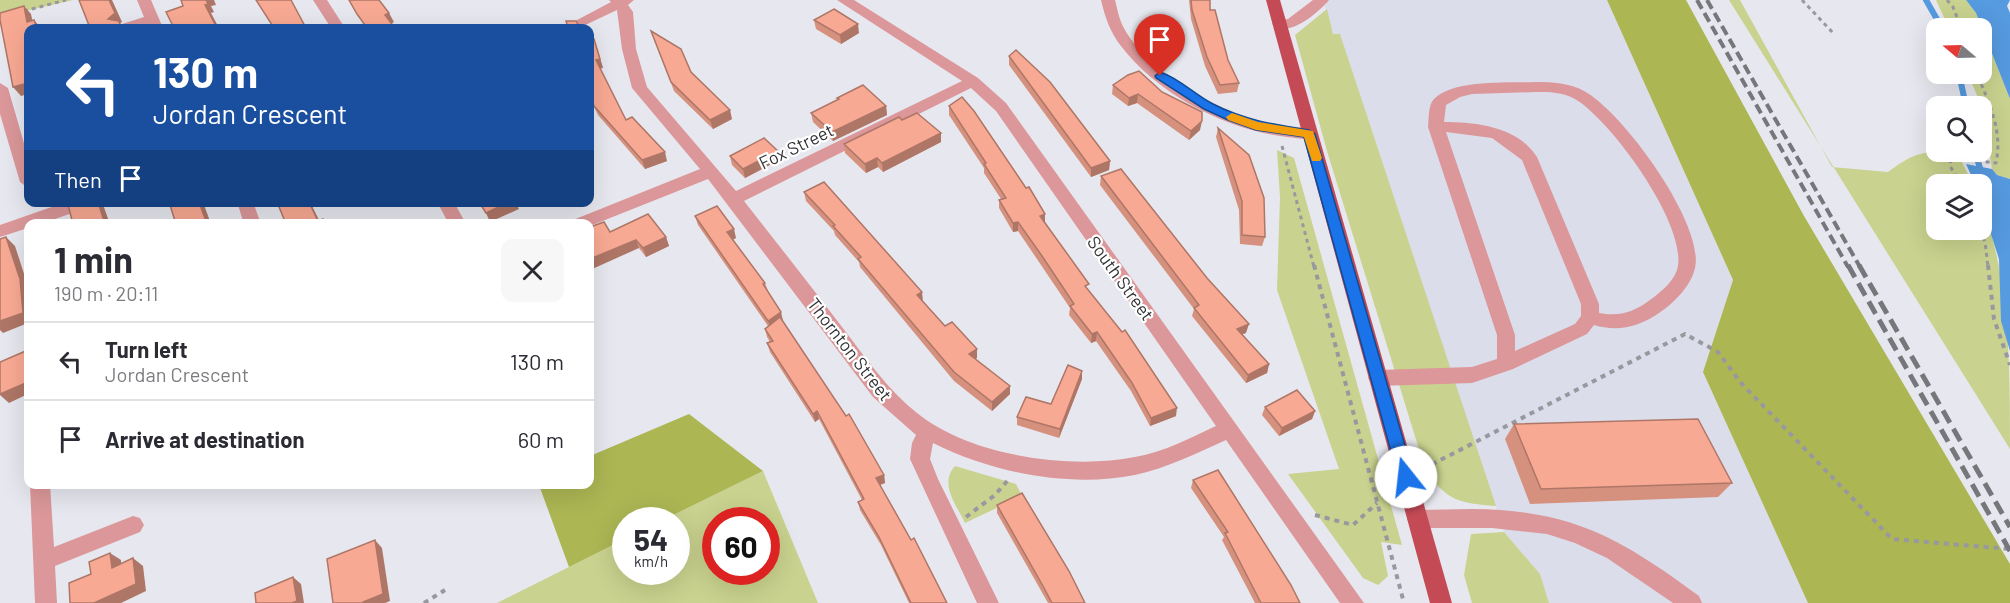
<!DOCTYPE html>
<html lang="en">
<head>
<meta charset="utf-8">
<style>
  :root { --surface:#fff; --page:#f7f7f7; --text:#2b2b33; --muted:#7c7c81; --line:#e1e1e2 }
  body { margin:0; font-family:Barlow,sans-serif; background:var(--page); color:var(--text); height:100vh; display:flex; flex-direction:column; font-size:22px; white-space:nowrap }
  * { box-sizing:border-box; margin:0 }
  p { font-size:20px; color:var(--muted) }
  .icon { flex:none; width:33px; height:33px; fill:none; stroke:currentColor; stroke-width:2; stroke-linecap:round; stroke-linejoin:round }
  .map { position:relative; flex:1; overflow:hidden }
  .details { position:absolute; left:24px; top:219px; width:570px; height:270px; display:flex; flex-direction:column; background:var(--surface); border-radius:12px; box-shadow:0 6px 24px #0002 }
  .details>* { flex:none }
  .hud { position:absolute; left:24px; top:24px; width:570px; height:183px; border-radius:12px; box-shadow:0 6px 24px #0002; background:#1a4fa0; color:#fff; overflow:hidden }
  .needle { width:39px; rotate:289deg }
  .buttons { position:absolute; left:1926px; top:18px; display:grid; gap:12px }
  .buttons a { display:grid; place-items:center; width:66px; height:66px; border-radius:12px; background:var(--surface); box-shadow:0 6px 24px #0002; font-size:30px }
  .speed { position:absolute; left:612px; top:507px; display:flex; gap:12px; font-size:30px; font-weight:700; text-align:center }
  .speed>* { display:grid; place-content:center; width:78px; height:78px; border-radius:50%; background:var(--surface); box-shadow:0 6px 24px #0002; line-height:1 }
  .speed small { font-size:15px; font-weight:400 }
  .speed .limit { border:9px solid #d22; background:#fff; color:#111 }
  .pin { position:absolute; display:grid; place-items:center; width:51px; height:51px; color:#fff; margin:-62px -26px; border-radius:50% 50% 50% 0; rotate:-45deg; box-shadow:0 0 6px #0007 }
  .pin .icon { rotate:45deg }
  .me { position:absolute; width:66px; margin:-33px; rotate:344deg; stroke-linejoin:round; filter:drop-shadow(0 0 4px #0008) }
  .turn { display:flex; align-items:center; gap:21px; height:126px; padding:0 30px; font-size:27px }
  .turn .icon { width:78px; height:78px; stroke-width:2.5 }
  .turn b { display:block; font-size:42px; line-height:51px }
  .then { display:flex; align-items:center; height:57px; padding:0 30px; background:#0003; gap:12px; font-size:22px }
  .round { display:grid; place-items:center; flex:none; width:63px; height:63px; border-radius:12px; background:var(--page) }
  .head { display:flex; align-items:center; justify-content:space-between; height:102px; padding:0 30px }
  h1 { font-size:36px; font-weight:700; line-height:45px }
  ul { padding:0; list-style:none }
  li { display:flex; align-items:center; gap:18px; height:78px; padding:0 30px; border-top:2px solid var(--line) }
  li div { flex:1 }
  li b { display:block; font-size:22px }
  li em { font-style:normal }
  .map>svg:first-child { display:block }
  .built { fill:#dbddeb }
  .green { fill:#c9d28e; fill-rule:evenodd }
  .forest { fill:#acb653 }
  .water { fill:#569adf }
  .lines { fill:none; stroke-linecap:round; stroke-linejoin:round }
  .stream { stroke:#569adf; stroke-width:6 }
  .path-far1 { stroke:#98999e; stroke-width:3; stroke-dasharray:4 4; stroke-linecap:butt }
  .path { stroke:#98999e; stroke-width:4; stroke-dasharray:5 5; stroke-linecap:butt }
  .minor { fill:#db9799; fill-rule:evenodd }
  .major { fill:#c44a56; fill-rule:evenodd }
  .rail-far1 { stroke:#76777b; stroke-width:4; stroke-dasharray:10 5; stroke-linecap:butt }
  .rail { stroke:#76777b; stroke-width:5; stroke-dasharray:14 7; stroke-linecap:butt }
  .wall { fill:#d5917e }
  .shaded-wall { fill:#ae7667 }
  .building { fill:#f8a993; stroke:#ae7667; stroke-width:1.5 }
  .route { fill:#1a73e8; stroke:#114b97; stroke-width:1.5 }
  .slow { fill:#f59e0b }
  .labels { text-anchor:middle; dominant-baseline:central; stroke-width:4.5; stroke-linejoin:round; paint-order:stroke }
  .street-label { font-size:18px; fill:#313234; stroke:#fff }
</style>
</head>
<body>
<div class="map">
<svg width="2010" height="603" viewBox="0 0 2010 603">
  <rect width="100%" height="100%" fill="#e7e8ef"/>
  <path class="built" d="M1323,0h284l126,280 -30,92 105,231h-259l-9,-29 -36,-42 -164,-497h-7z"/>
  <g class="green">
    <path d="M0,0h73l-73,17z"/>
    <path d="M1729,0h11l92,167 56,5c28,-21 36,-21 69,-20l16,32h-37v46h46v-26c28,78 28,161 28,245z"/>
    <path d="M1936,0h30l10,13 34,86v80l-13,-4 -5,-6 -9,-59 -15,-36h14v-46h-33z"/>
    <path d="M1327,9l6,25h7l156,472c-36,-3 -47,-4 -70,-34l-99,-321 -32,-116z"/>
    <path d="M1277,150l17,8 108,387 -21,-3 7,34 -10,9 -15,-7 -75,-104 51,-5 -62,-179 3,-93z"/>
    <path d="M955,466l61,18 6,12 -57,27c-9,-19 -26,-39 -10,-57z"/>
    <path d="M763,471l55,132h-321l128,-64 1,33h50v-52h-13zM716,520h50v52h-50z"/>
    <path d="M1504,532l36,42 9,29h-77l-8,-28 7,-41z"/>
  </g>
  <g class="forest">
    <path d="M1607,0h79l118,216 206,348v39h-202l-105,-231 30,-92z"/>
    <path d="M689,414l74,57 -100,49h-37l-1,19 -56,28 -30,-82 51,-1v-28z"/>
  </g>
  <g class="water">
    <path d="M1966,0h44l-3,6 3,7v86l-34,-86z"/>
    <path d="M1966,164l26,5 5,6 13,4v172l-9,-30 -2,-62 -17,-53v-22h-7z"/>
  </g>
  <g class="lines">
    <g class="stream">
      <path d="M1926,0l16,28"/>
      <path d="M1959,74l7,32"/>
      <path d="M1975,152l5,16"/>
    </g>
    <g class="path-far1">
      <path d="M1802,0l33,35"/>
      <path d="M1947,0l6,7 8,21"/>
      <path d="M24,11l42,-11"/>
      <path d="M1282,146l32,121"/>
      <path d="M1961,184l-11,-18 1,-8 45,5c7,-32 -7,-60 -19,-89"/>
      <path d="M1980,230l5,12 3,25"/>
    </g>
    <g class="path">
      <path d="M1314,265l90,338"/>
      <path d="M1988,265l6,54 16,46"/>
      <path d="M1423,469l262,-135 33,18 23,31 151,156 118,10"/>
      <path d="M1315,515l38,10 24,-22"/>
      <path d="M966,517l29,-22 13,-15"/>
      <path d="M424,603l21,-13"/>
    </g>
    <g class="minor">
      <path d="M137,0h14l12,28h-14l-1,-3 -11,3h-20l2,-3 25,-8z"/>
      <path d="M313,0h14l18,28h-14z"/>
      <path d="M609,0h25l-6,5 5,7 3,37 11,38 89,104 226,-110 -125,-81h17l124,78 28,25 358,500h-24l-114,-163c-29,13 -59,28 -91,35 -66,13 -142,-2 -202,-32l-3,16 8,20 61,124h-22l-67,-144 2,-16 4,-8 -43,-38 -165,-218 -118,47v-2h-19l2,-4 127,-51 -68,-81 -10,-39 -5,-39 -38,18h-17l49,-26zM971,88l25,23 220,315c-26,12 -52,26 -81,31 -65,13 -165,-1 -218,-44 -30,-24 -52,-56 -75,-86 -32,-42 -65,-84 -98,-126z"/>
      <path d="M1101,0h14c2,7 3,15 6,22 20,47 96,89 144,101 16,4 33,3 50,7l2,4 -2,4c-9,2 -19,0 -28,-1 -60,-7 -129,-42 -166,-91 -11,-14 -16,-29 -20,-46z"/>
      <path d="M1313,0h16c-10,12 -42,40 -57,24l2,-3 14,-2z"/>
      <path d="M1536,82c16,0 34,1 48,9 38,20 121,133 111,177 -4,18 -21,35 -36,45 -20,14 -42,19 -65,12l-7,9 -74,35 -41,14 -94,3 -7,-3 -3,-5 3,-5 7,-3 94,-3 25,-8v-24l-69,-208c1,-8 0,-22 6,-28 19,-20 75,-16 102,-17zM1536,92c13,0 27,0 39,7 36,21 115,129 102,171 -4,12 -17,23 -27,30 -16,12 -31,17 -51,13v-9l-62,-147c-19,-30 -60,-35 -93,-35l2,-17 14,-8 12,-3zM1446,132l46,6 30,22 59,144v12l-6,8 -60,27v-16z"/>
      <path d="M0,83l8,5 20,69v31l-8,-6 -20,-68z"/>
      <path d="M66,202h28l-2,4 -51,18h-13v4l-28,9v-12z"/>
      <path d="M237,202h16l8,22h-17z"/>
      <path d="M437,202h17l12,22h-17z"/>
      <path d="M30,484h20l4,63 79,-31 7,2 4,7 -4,7 -85,34 2,37h-22z"/>
      <path d="M1472,509c100,1 148,29 227,87l3,7h-29l-66,-45 -32,-15 -28,-9 -55,-6h-74l-7,-2 -4,-7 4,-7 7,-2z"/>
    </g>
    <path class="major" d="M1266,0h14l172,603h-22z"/>
    <g class="rail-far1">
      <path d="M1697,0l151,267"/>
      <path d="M1707,0l153,267"/>
    </g>
    <g class="rail">
      <path d="M1848,265l162,286"/>
      <path d="M1859,265l151,262"/>
    </g>
  </g>
  <g class="wall">
    <path d="M1189,0h21v10l18,50 11,23 -2,9 -19,2 -13,-28 -14,-47z"/>
    <path d="M814,20l45,13 -18,11 -25,-15z"/>
    <path d="M651,31l40,41 41,47 -19,10 -39,-38z"/>
    <path d="M590,40l7,8 6,20h-3l26,52 41,41 -22,8 -47,-54 -8,-17z"/>
    <path d="M1009,56l101,105 -1,9 -18,7 -82,-112z"/>
    <path d="M1139,71l61,59 -11,10 -52,-37 -9,3 -16,-12 1,-9z"/>
    <path d="M837,98l49,8 1,9 -54,26 -20,-19 -2,-9 26,-13z"/>
    <path d="M949,106l77,82 19,26v8l44,69 87,125 -26,10 -19,-35 -35,-50 -5,2 -22,-28 1,-7 -29,-43 -23,-34 -5,1 -14,-24v-8l2,-1 -17,-26v-5l-35,-53z"/>
    <path d="M902,120l39,13v9l-58,30 -5,-5 -12,6 -21,-20 -1,-9z"/>
    <path d="M1218,128l47,109 -3,9 -22,-2 -1,-34 -23,-73z"/>
    <path d="M778,151l1,9 -34,18 -13,-13 -2,-9z"/>
    <path d="M1101,176l145,157 -4,1 27,30 -2,9 -21,10 -54,-67 2,-7 -94,-124z"/>
    <path d="M804,192l119,109 22,25 32,23v9l-2,1 35,35 -18,17 -38,-30 -94,-114 -1,-5 -24,-27 -1,-4 -28,-30z"/>
    <path d="M695,216l41,22 -3,2 32,43 3,8 15,30 101,154 1,8 -5,2 67,118h-38l-28,-58 -21,-35 -2,-8 4,-2 -43,-81 -4,3 -45,-70 -3,-9 3,-1 -3,-5 -2,-8 3,-3 -70,-101z"/>
    <path d="M610,232l56,5 3,9 -23,11 -7,-9z"/>
    <path d="M1082,371v8l-23,59 -42,-13v-8l34,-13z"/>
    <path d="M1265,407l50,4 -3,8 -33,17 -17,-21z"/>
    <path d="M1514,424l218,59 -14,14 -188,7 -25,-65z"/>
    <path d="M1193,480l107,123h-45l-33,-63 2,-3 -33,-49z"/>
    <path d="M997,505l88,98h-37l-51,-90z"/>
  </g>
  <g class="shaded-wall">
    <path d="M109,0h3l10,22 -2,1 4,5h-3l-13,-9z"/>
    <path d="M206,0h8l2,5 -5,1 3,6 -3,1 8,15h-2l-12,-23z"/>
    <path d="M24,6l7,8 3,14 -7,-6z"/>
    <path d="M389,13l5,9 -4,2 -5,-9z"/>
    <path d="M34,20l7,8h-4z"/>
    <path d="M858,24l1,9 -18,11 -1,-9z"/>
    <path d="M594,39l9,29 -4,1 -3,-9z"/>
    <path d="M28,83v11l-7,2 -8,-9z"/>
    <path d="M1138,94l-1,9 -9,3 1,-8z"/>
    <path d="M886,106l1,9 -54,26 -1,-9z"/>
    <path d="M730,110l2,9 -19,10 -3,-9z"/>
    <path d="M1202,121l-2,9 -11,10 2,-9z"/>
    <path d="M941,133v9l-58,30 -1,-9z"/>
    <path d="M778,151l1,9 -34,18 -2,-9z"/>
    <path d="M665,152l2,9 -22,8 -3,-9z"/>
    <path d="M877,158l1,9 -12,6 -1,-9z"/>
    <path d="M1110,161l-1,9 -18,7v-9z"/>
    <path d="M98,202h4l8,22h-5z"/>
    <path d="M149,202h23l2,2 -9,3 -3,-3 -9,3z"/>
    <path d="M199,202h4l8,22h-4z"/>
    <path d="M309,202h1l11,22h-1z"/>
    <path d="M509,202h6l4,7 -29,13 -4,-9z"/>
    <path d="M1045,214v9l-5,-7z"/>
    <path d="M1018,222v9l-5,1v-9z"/>
    <path d="M734,229l2,9 -7,3 -2,-9z"/>
    <path d="M6,237l9,9 13,40v37l-25,10 -3,-3v-9z"/>
    <path d="M666,237l3,9 -23,11 -3,-9z"/>
    <path d="M636,240l3,8 -49,22v-11z"/>
    <path d="M922,292l1,9 -6,-6z"/>
    <path d="M781,312l2,9 -12,8 -3,-8z"/>
    <path d="M1249,324l-3,9 -11,4 2,-8z"/>
    <path d="M1097,332l-1,9 -5,2 1,-9z"/>
    <path d="M977,349v9l-8,4v-8z"/>
    <path d="M1269,364l-2,9 -21,10 2,-8z"/>
    <path d="M1082,371v8l-23,59 1,-9z"/>
    <path d="M28,382v12l-19,9 -9,-8v-1z"/>
    <path d="M1010,386v8l-18,17v-9z"/>
    <path d="M1177,408l-1,8 -26,10 1,-8z"/>
    <path d="M817,411l2,8 -4,3 -2,-8z"/>
    <path d="M1315,411l-3,8 -33,17 3,-8z"/>
    <path d="M884,475l1,8 -8,3 -1,-8z"/>
    <path d="M375,540l7,8 8,53 -5,2h-22z"/>
    <path d="M110,553l11,7 1,15 -10,-7z"/>
    <path d="M133,558l10,8 3,25 -25,12h-27z"/>
    <path d="M293,577l8,7 3,19h-12z"/>
  </g>
  <g class="building">
    <path d="M79,0h30l6,13 -7,6 11,2 2,7h-31z"/>
    <path d="M181,0h25l2,4 -3,1 12,23h-43l-8,-16 17,-6z"/>
    <path d="M256,0h35l15,28h-32z"/>
    <path d="M349,0h30l10,13 -4,2 10,13h-28l-10,-14z"/>
    <path d="M1191,0h19v10h5l13,50 11,23 -19,2 -13,-28 -15,-47z"/>
    <path d="M24,6l3,16 7,-2 3,8h-9v56v-1l-15,4 -13,-67v-7z"/>
    <path d="M834,9l24,15 -18,11 -26,-15z"/>
    <path d="M566,21h10l4,7h-12z"/>
    <path d="M651,31l30,18 10,23 39,38 -20,10 -39,-38z"/>
    <path d="M594,39l6,20 -4,1 30,60 6,-3 33,35 -23,8 -48,-54 -4,-10v-56z"/>
    <path d="M1016,50l34,32 60,79 -19,7 -82,-112z"/>
    <path d="M1139,71l23,21 40,20v9l-11,10 -53,-37 -9,4 -16,-13 15,-10z"/>
    <path d="M863,85l23,21 -54,26 -21,-19 28,-14 -2,-1z"/>
    <path d="M962,97l12,14 52,77 3,-1 16,27 -5,2 49,68 -4,2 37,46 3,-2 52,78 -26,10 -19,-35 -35,-51 -5,2 -22,-28 4,-2 -32,-48 -24,-34 -5,1 -14,-23 7,-2 -22,-34 2,-1 -37,-57z"/>
    <path d="M917,113l24,20 -59,30 -5,-5 -12,6 -21,-20 55,-27 3,3z"/>
    <path d="M1218,128l31,27 15,43 1,39 -23,-2v-34z"/>
    <path d="M764,138l14,13 -35,18 -13,-13z"/>
    <path d="M1121,169l86,109 42,46 -12,5 32,35 -21,11 -54,-67 5,-3 -98,-129z"/>
    <path d="M824,182l98,110 -5,3 28,31 7,-4 25,27 -8,5 41,32 -18,16 -38,-30 -96,-113 3,-2 -28,-31 2,-1 -31,-33z"/>
    <path d="M75,202h23l7,22h-32l-5,-19z"/>
    <path d="M169,202h30l8,22h-31z"/>
    <path d="M277,202h32l9,19 5,-2 2,5h-39z"/>
    <path d="M479,202h30l-23,11z"/>
    <path d="M717,206l17,23 -7,3 38,51 -2,1 18,28 -13,9 -73,-105z"/>
    <path d="M648,214l18,23 -23,11 -7,-8 -46,19v-32l14,-5 6,10z"/>
    <path d="M6,237l14,42 3,34 -23,8v-82z"/>
    <path d="M780,317l66,99 3,-2 35,61 -8,3 35,62 3,-2 33,65h-36l-32,-66 -21,-35 6,-3 -47,-88 -4,3 -46,-71 6,-2 -8,-12z"/>
    <path d="M28,350v32l-28,12v-32z"/>
    <path d="M1068,365l14,6 -22,58 -43,-12 9,-20 25,7z"/>
    <path d="M1297,390l18,21 -33,17 -17,-21z"/>
    <path d="M1698,419l34,64 -191,6 -27,-65z"/>
    <path d="M1218,470l73,115 9,18h-39l-36,-70 3,-1 -35,-52z"/>
    <path d="M1022,493l47,78 16,32h-33l-9,-17 -46,-81z"/>
    <path d="M375,540l8,54 -20,8v1h-30l-6,-44z"/>
    <path d="M110,553l2,15 21,-10 3,26 -42,19h-24l-1,-20 22,-9 -2,-12z"/>
    <path d="M293,577l4,24 -5,2h-36l-1,-10z"/>
  </g>
  <path class="route" d="M1160,72c19,6 35,23 53,32 31,16 62,21 96,26l6,4 99,343 -2,5h-11l-3,-5 -94,-340 -48,-7 -28,-10 -24,-11 -48,-31 -1,-2z"/>
  <path class="slow" d="M1232,113l26,9 55,9 9,27 -2,3h-8l-8,-24 -48,-7 -28,-10 -2,-3z"/>
  <g class="labels">
    <g class="street-label">
      <text transform="translate(796 146) rotate(-26)">Fox Street</text>
      <text transform="translate(1121 278) rotate(54)">South Street</text>
      <text transform="translate(850 349) rotate(52)">Thornton Street</text>
    </g>
  </g>
</svg>
<div class="buttons">
<a><svg class="needle" viewBox="-14 -14 28 28"><path d="M0-13l5 13h-10z" fill="#e53935"/><path d="M0 13l5-13h-10z" fill="#7c7c81"/></svg></a>
<a><svg class="icon" aria-label="search" viewBox="0 0 24 24"><circle cx="10" cy="10" r="6"/><path d="M15 15l6 6"/></svg></a>
<a><svg class="icon" aria-label="layers" viewBox="0 0 24 24"><path d="M12 4l9 5-9 5-9-5zM3 14l9 5 9-5"/></svg></a>
</div>
<div class="speed"><div>54<small>km/h</small></div><div class="limit">60</div></div>
<div class="pin" style="left:1160px;top:76px;background:#d93025"><svg class="icon" aria-label="arrive" viewBox="0 0 24 24"><path d="M6 21V4h12l-3 4 3 4H6"/></svg></div>
<svg class="me" style="left:1406px;top:477px" viewBox="-20 -20 40 40"><circle r="19" fill="#fff"/><path d="M0-13L10 11 0 6-10 11z" fill="#1a73e8"/></svg>
<div class="hud">
<div class="turn"><svg class="icon" aria-label="left" viewBox="0 0 24 24"><path d="M17 20v-9H6M10 6l-5 5 5 5"/></svg><div><b>130 m</b>Jordan Crescent</div></div>
<div class="then">Then<svg class="icon" aria-label="arrive" viewBox="0 0 24 24"><path d="M6 21V4h12l-3 4 3 4H6"/></svg></div>
</div>
<section class="details">
<div class="head"><div><h1>1 min</h1><p>190 m · 20:11</p></div><a class="round"><svg class="icon" aria-label="close" viewBox="0 0 24 24"><path d="M6 6l12 12M18 6L6 18"/></svg></a></div>
<ul>
<li><svg class="icon" aria-label="left" viewBox="0 0 24 24"><path d="M17 20v-9H6M10 6l-5 5 5 5"/></svg><div><b>Turn left</b><p>Jordan Crescent</p></div><em>130 m</em></li>
<li><svg class="icon" aria-label="arrive" viewBox="0 0 24 24"><path d="M6 21V4h12l-3 4 3 4H6"/></svg><div><b>Arrive at destination</b></div><em>60 m</em></li>
</ul>
</section>
</div>
</body>
</html>
